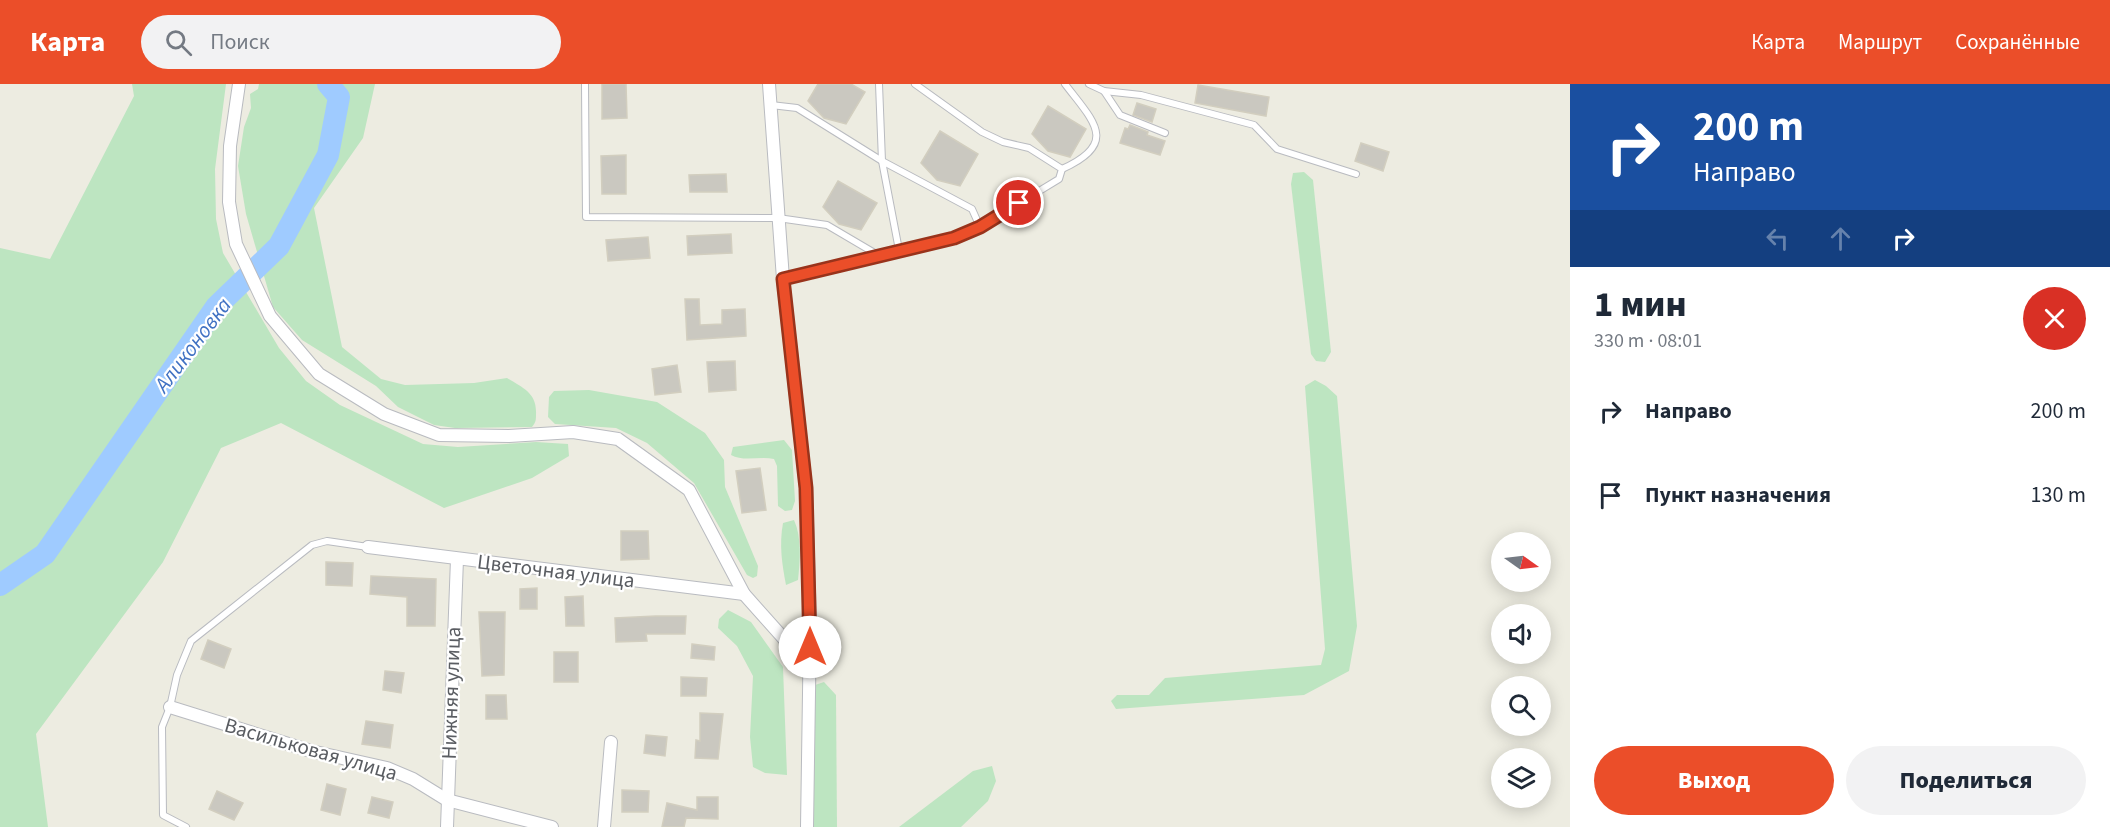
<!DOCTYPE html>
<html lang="ru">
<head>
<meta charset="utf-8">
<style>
  :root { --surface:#fff; --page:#f2f2f3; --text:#1f2937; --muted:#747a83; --accent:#eb4e29 }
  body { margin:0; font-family:"Source Sans 3",sans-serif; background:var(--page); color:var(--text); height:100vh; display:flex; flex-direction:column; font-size:22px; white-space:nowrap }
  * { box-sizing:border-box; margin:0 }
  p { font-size:20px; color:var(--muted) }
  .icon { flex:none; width:33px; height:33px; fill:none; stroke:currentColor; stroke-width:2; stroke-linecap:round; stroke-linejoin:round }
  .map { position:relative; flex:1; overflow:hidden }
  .side { display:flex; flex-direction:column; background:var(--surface); width:540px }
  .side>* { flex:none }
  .banner { background:#1a4fa0; color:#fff; overflow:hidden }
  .needle { width:39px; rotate:104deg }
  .buttons { position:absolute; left:1491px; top:448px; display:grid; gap:12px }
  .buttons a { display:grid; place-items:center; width:60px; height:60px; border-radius:50%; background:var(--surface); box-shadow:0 3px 15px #0003; font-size:30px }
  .pin { position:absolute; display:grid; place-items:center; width:51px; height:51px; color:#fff; margin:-26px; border:3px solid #fff; border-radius:50%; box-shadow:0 2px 6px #0007 }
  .me { position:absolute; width:66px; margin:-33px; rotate:0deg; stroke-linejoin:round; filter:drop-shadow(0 0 4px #0008) }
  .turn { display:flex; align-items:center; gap:21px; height:126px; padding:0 24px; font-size:27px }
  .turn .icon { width:78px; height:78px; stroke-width:2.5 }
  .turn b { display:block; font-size:42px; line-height:51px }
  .lanes { display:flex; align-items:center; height:57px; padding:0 24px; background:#0003; justify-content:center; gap:30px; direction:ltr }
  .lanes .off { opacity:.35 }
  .round { display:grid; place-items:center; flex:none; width:63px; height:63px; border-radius:32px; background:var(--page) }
  .overview { display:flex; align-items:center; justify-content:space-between; height:102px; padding:0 24px }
  h1 { font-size:36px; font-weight:800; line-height:45px }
  .primary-button { display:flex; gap:12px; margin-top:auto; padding:12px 24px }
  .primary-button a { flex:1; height:69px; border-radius:36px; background:var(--accent); color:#fff; font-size:24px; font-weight:800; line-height:69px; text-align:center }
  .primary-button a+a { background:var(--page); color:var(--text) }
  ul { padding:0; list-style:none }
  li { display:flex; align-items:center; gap:18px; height:84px; padding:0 24px }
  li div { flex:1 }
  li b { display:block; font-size:22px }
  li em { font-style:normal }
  header { display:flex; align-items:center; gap:36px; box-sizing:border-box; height:84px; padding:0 30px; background:var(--accent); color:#fff }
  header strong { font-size:28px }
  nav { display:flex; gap:33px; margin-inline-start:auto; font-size:21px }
  .search { width:420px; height:54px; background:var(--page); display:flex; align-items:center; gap:15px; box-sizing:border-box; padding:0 21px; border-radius:33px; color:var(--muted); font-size:22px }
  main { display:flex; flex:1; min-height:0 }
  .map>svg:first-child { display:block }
  .green { fill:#bde5c1 }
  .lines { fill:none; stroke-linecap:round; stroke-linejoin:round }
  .river { stroke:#9fcbff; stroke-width:22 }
  .building { fill:#cac8c0; stroke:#d2cebf; stroke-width:1.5 }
  .lane-casing { stroke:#b9bbc0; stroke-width:8 }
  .street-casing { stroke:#b9bbc0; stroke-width:14 }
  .lane { stroke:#fff; stroke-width:6 }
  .street { stroke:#fff; stroke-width:12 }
  .route-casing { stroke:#99331b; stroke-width:15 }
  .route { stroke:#eb4e29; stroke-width:10 }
  .labels { text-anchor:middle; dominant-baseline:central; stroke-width:4.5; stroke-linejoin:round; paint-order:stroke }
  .street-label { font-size:21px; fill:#5a5d62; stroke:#fff }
  .water-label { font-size:22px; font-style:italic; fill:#4172c3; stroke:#fff }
</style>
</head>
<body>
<header>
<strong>Карта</strong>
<div class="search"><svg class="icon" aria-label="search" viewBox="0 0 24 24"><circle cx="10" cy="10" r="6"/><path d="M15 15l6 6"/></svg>Поиск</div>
<nav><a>Карта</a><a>Маршрут</a><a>Сохранённые</a></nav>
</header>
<main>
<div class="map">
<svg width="1570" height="743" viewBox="0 0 1570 743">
  <rect width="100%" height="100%" fill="#edece1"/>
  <g class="green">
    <path d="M132,0h94l-11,85 1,50 7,34 56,95 27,33 34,24 83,39 35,3 78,-5 32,2 1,12 -37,22 -88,30 -163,-85 -60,25 -58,114 -127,172 12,93h-48v-579l50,11 84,-163z"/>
    <path d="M259,0h116l-12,54 -49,70 28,139 39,32 24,6 69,-2 33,-5c16,10 30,15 29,36 0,6 0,8 -4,13l-77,1 -21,-3 -36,-18 -22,-21 -74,-46 -29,-33 -27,-93 -8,-48 6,-39 7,-19 -1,-14 8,-5z"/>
    <path d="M1304,88l9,8 18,172 -6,10 -9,-1 -5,-7 -20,-170 2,-11z"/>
    <path d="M1315,296l11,6 11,10 20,230 -8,45 -45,24 -188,14 -5,-8 6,-6h32l16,-17 156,-13 4,-16 -20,-263z"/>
    <path d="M589,306l68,12 48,31 19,27 1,27 33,79 -1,10 -4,2 -6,-3 -53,-92 -47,-40 -31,-15 -61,-4 -7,-7 1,-20 5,-6z"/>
    <path d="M784,356l8,10 3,51 -3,9 -7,1 -7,-5 -1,-40 -3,-7c-14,-3 -31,3 -43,-4l2,-8z"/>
    <path d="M794,436c8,17 6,41 4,60l-12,5c-4,-21 -7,-40 -3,-62z"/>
    <path d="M728,526l23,12 32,45 4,108 -22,-2 -12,-6 -3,-30 3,-61 -16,-30 -19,-18 1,-9z"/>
    <path d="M824,598l12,13 1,132h-24l-1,-141z"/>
    <path d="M992,682l4,15 -8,20 -27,26h-62l74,-56z"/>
  </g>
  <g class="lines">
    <path class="river" d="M0,501l45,-31 171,-247 63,-61 49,-91 11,-58 -11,-13"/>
  </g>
  <g class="building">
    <path d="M602,0h24l1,34 -25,1z"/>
    <path d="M818,0h33l14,8 -19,32 -22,-6 -16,-17z"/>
    <path d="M1198,1l71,12 -3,19 -71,-13z"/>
    <path d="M1137,19l19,6 -4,13 -19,-7z"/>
    <path d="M1048,22l38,23 -16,28 -22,-6 -16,-17z"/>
    <path d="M1130,41l18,7 -1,3 18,6 -5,14 -40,-12 5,-15 3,1z"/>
    <path d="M940,47l38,23 -18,32 -23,-6 -16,-17z"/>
    <path d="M1361,59l28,9 -6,19 -28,-10z"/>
    <path d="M626,71v39h-24l-1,-38z"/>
    <path d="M726,90l1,18h-37l-1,-17z"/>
    <path d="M838,97l39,22 -16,27 -22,-6 -16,-17z"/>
    <path d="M731,150l1,19 -44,2 -1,-19z"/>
    <path d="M648,153l2,21 -42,3 -2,-21z"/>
    <path d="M685,215h14l1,26 22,-1v-14l23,-1 1,27 -59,4z"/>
    <path d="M735,277l1,29 -27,2 -2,-30z"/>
    <path d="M677,281l4,27 -26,3 -3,-26z"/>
    <path d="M760,384l6,42 -24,3 -6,-42z"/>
    <path d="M621,447h27l1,28 -28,1z"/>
    <path d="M326,478l27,1 -1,23 -26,-1z"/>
    <path d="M371,492l65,3 -1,47h-28v-29l-37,-3z"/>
    <path d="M537,504v21h-17v-20z"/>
    <path d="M583,512l1,30h-18l-1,-29z"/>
    <path d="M479,528h26l-1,63 -22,1z"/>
    <path d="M656,532h30l-1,18h-39l1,7 -31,1 -1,-24z"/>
    <path d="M208,556l23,9 -7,19 -23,-9z"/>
    <path d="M692,560l23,3 -1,13 -23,-2z"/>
    <rect x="554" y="568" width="24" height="30"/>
    <path d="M385,587l19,2 -3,20 -18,-3z"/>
    <path d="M681,593l26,1 -1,18h-25z"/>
    <path d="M486,611h20l1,24h-21z"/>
    <path d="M700,629l23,1 -5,45 -23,-1 1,-18 4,1z"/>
    <path d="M366,637l27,4 -3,23 -28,-4z"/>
    <path d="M646,651l21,2 -2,19 -21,-3z"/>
    <path d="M327,700l19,5 -6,26 -19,-5z"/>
    <path d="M622,706l27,1 -1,21h-26z"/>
    <path d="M217,707l26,12 -9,17 -25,-11z"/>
    <path d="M372,713l21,5 -4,16 -21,-5z"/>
    <path d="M697,713h21v22l-32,-1 -2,9h-22l5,-24 30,7z"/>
  </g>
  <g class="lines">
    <defs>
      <g id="lane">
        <path d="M585,0l1,133 192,1 49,7 51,30"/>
        <path d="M879,0l3,77 17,89"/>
        <path d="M1089,0l15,7 16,24 45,18"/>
        <path d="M1104,7l37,4 113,30 23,24 79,25"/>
        <path d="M771,21l26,3 85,53 90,48 8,18"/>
        <path d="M1062,85c58,-26 31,-48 3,-85"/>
        <path d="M783,195l171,-41 26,-11 79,-48 3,-10 -33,-21 -26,-6 -21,-10 -67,-48"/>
        <path d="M186,743l-23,-12 -1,-88 8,-20 7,-32 14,-34 121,-96 15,-4 41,6"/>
      </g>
      <g id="street">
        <path d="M239,0l-9,62 -1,56 7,42 34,72 49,58 65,40 55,21 70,1 64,-4 45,7 71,51 55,104 66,74"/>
        <path d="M769,0l14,195 23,209 4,138 -3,201"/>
        <path d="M368,463l376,47"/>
        <path d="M170,623l141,44 76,17 26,11 34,21 105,27"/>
        <path d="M447,743l10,-268"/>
        <path d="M604,743l7,-85"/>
      </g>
    </defs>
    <use href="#lane" class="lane-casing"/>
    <use href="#street" class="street-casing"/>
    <use href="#lane" class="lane"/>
    <use href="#street" class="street"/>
  </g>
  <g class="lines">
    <defs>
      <path id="route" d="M810,563l-4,-159 -23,-209 171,-41 26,-11 39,-24"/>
    </defs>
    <use href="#route" class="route-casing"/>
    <use href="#route" class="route"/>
  </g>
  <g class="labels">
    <g class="street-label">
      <text transform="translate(556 487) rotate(7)">Цветочная улица</text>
      <text transform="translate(451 609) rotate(-88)">Нижняя улица</text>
      <text transform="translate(311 665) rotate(16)">Васильковая улица</text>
    </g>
    <g class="water-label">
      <text transform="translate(193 261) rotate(-53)">Аликоновка</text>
    </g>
  </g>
</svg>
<div class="buttons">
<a><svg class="needle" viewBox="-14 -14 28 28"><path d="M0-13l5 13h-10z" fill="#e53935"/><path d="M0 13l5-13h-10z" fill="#747a83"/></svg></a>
<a><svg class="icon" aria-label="sound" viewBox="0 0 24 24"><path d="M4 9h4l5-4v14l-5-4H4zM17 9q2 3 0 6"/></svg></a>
<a><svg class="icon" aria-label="search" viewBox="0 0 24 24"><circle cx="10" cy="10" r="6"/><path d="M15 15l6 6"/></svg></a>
<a><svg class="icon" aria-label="layers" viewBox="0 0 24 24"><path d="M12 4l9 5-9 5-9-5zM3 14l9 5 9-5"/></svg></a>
</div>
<div class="pin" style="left:1019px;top:119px;background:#d93025"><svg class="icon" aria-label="arrive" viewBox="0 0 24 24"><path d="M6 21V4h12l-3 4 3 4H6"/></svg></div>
<svg class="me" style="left:810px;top:563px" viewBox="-20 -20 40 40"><circle r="19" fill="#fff"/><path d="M0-13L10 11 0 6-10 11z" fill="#eb4e29"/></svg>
</div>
<section class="side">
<div class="banner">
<div class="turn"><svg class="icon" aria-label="right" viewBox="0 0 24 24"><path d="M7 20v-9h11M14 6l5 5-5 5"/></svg><div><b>200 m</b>Направо</div></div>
<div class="lanes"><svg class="icon off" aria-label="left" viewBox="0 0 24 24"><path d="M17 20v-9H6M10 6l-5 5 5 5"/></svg><svg class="icon off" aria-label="ahead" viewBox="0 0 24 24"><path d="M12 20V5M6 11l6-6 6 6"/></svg><svg class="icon" aria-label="right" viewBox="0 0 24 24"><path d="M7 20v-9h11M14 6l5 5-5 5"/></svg></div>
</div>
<div class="overview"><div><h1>1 мин</h1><p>330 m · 08:01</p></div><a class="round" style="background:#d93025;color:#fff"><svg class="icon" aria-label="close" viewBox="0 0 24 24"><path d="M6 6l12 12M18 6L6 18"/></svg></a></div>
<ul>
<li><svg class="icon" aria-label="right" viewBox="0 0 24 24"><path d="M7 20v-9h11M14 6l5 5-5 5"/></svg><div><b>Направо</b></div><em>200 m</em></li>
<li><svg class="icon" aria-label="arrive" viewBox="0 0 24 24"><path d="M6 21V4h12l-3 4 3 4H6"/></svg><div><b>Пункт назначения</b></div><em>130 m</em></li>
</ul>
<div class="primary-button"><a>Выход</a><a>Поделиться</a></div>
</section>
</main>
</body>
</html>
